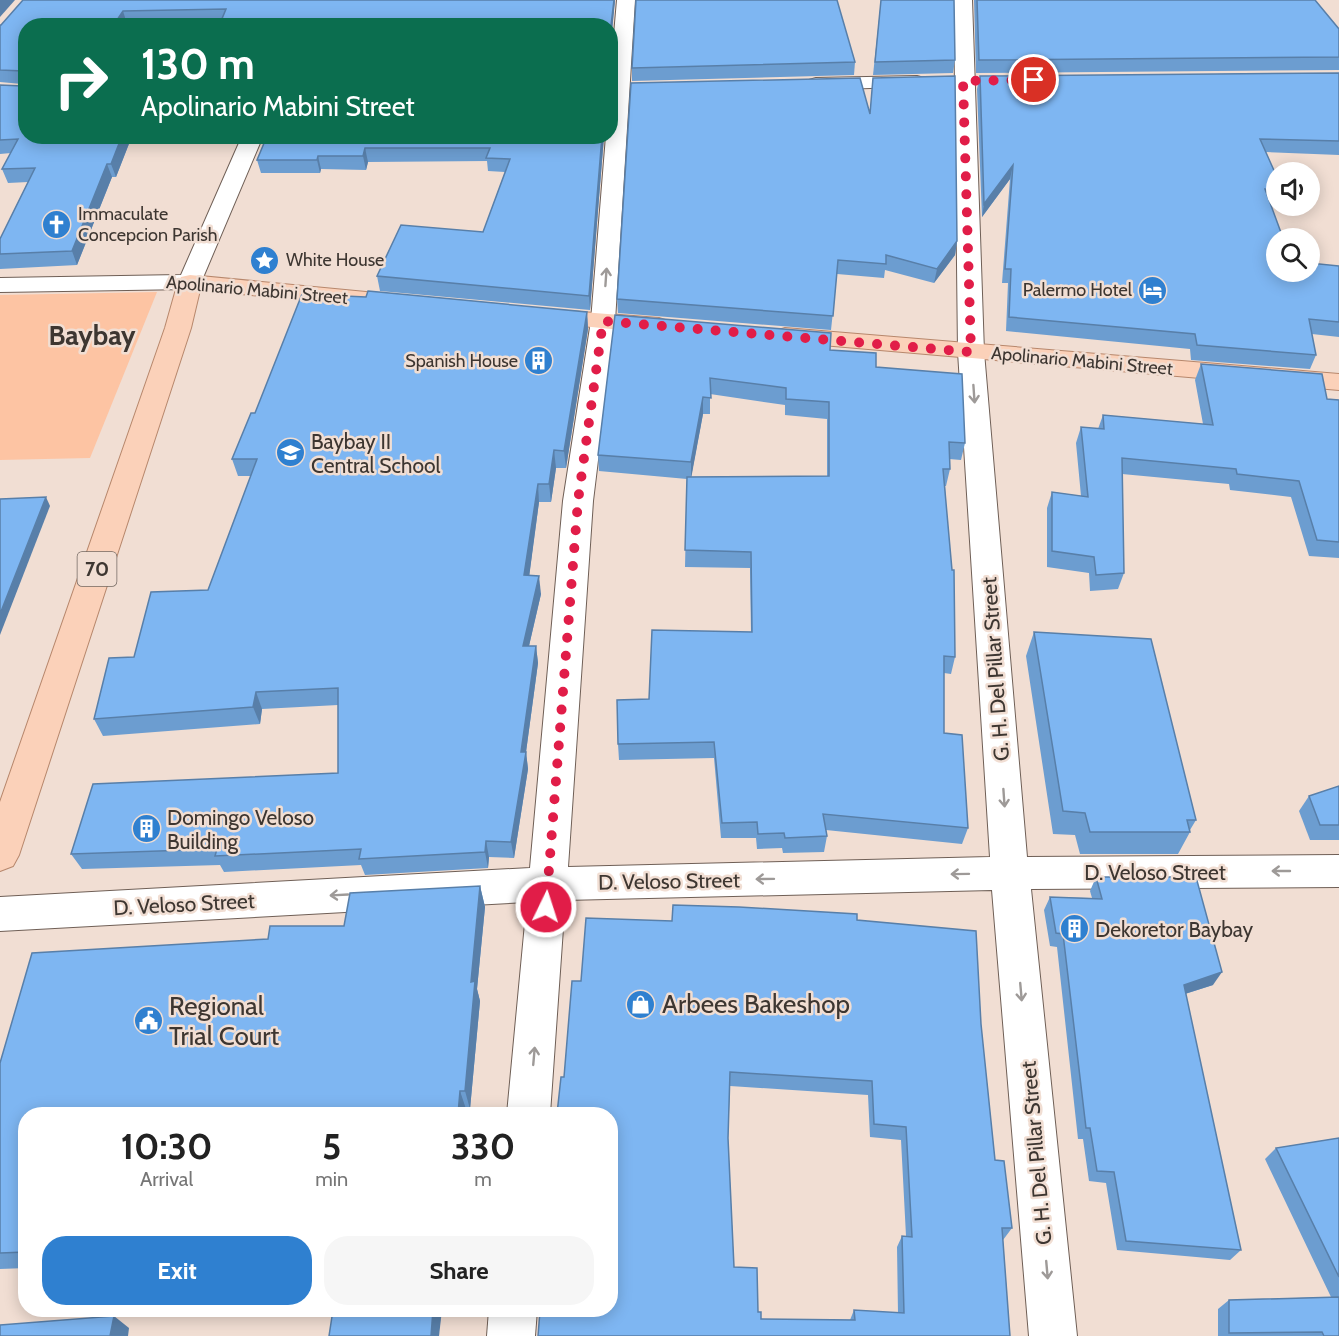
<!DOCTYPE html>
<html lang="en">
<head>
<meta charset="utf-8">
<style>
  :root { --surface:#fff; --page:#f6f6f6; --text:#222; --muted:#767676; --accent:#2f80d0 }
  body { margin:0; font-family:Cabin,sans-serif; background:var(--page); color:var(--text); height:100vh; display:flex; flex-direction:column; font-size:22px; white-space:nowrap }
  * { box-sizing:border-box; margin:0 }
  p { font-size:20px; color:var(--muted) }
  .icon { flex:none; width:33px; height:33px; fill:none; stroke:currentColor; stroke-width:2; stroke-linecap:round; stroke-linejoin:round }
  .map { position:relative; flex:1; overflow:hidden }
  .side { position:absolute; left:18px; top:1107px; width:600px; height:210px; display:flex; flex-direction:column; background:var(--surface); border-radius:24px; box-shadow:0 3px 15px #0003 }
  .side>* { flex:none }
  .banner { position:absolute; left:18px; top:18px; width:600px; height:126px; border-radius:24px; box-shadow:0 3px 15px #0003; background:#0b6e4f; color:#fff; overflow:hidden }
  .buttons { position:absolute; left:1266px; top:162px; display:grid; gap:12px }
  .buttons a { display:grid; place-items:center; width:54px; height:54px; border-radius:50%; background:var(--surface); box-shadow:0 3px 15px #0003; font-size:30px }
  .pin { position:absolute; display:grid; place-items:center; width:51px; height:51px; color:#fff; margin:-26px; border:3px solid #fff; border-radius:50%; box-shadow:0 2px 6px #0007 }
  .me { position:absolute; width:66px; margin:-33px; rotate:4deg; stroke-linejoin:round; filter:drop-shadow(0 0 4px #0008) }
  .turn { display:flex; align-items:center; gap:21px; height:126px; padding:0 24px; font-size:27px }
  .turn .icon { width:78px; height:78px; stroke-width:2.5 }
  .turn b { display:block; font-size:42px; line-height:51px }
  .eta { display:flex; justify-content:space-evenly; align-items:center; height:102px; text-align:center }
  .eta b { font-size:36px; font-weight:800; line-height:42px }
  .button { display:flex; gap:12px; margin-top:auto; padding:12px 24px }
  .button a { flex:1; height:69px; border-radius:24px; background:var(--accent); color:#fff; font-size:24px; font-weight:800; line-height:69px; text-align:center }
  .button a+a { background:var(--page); color:var(--text) }
  .map>svg:first-child { display:block }
  .green { fill:#fdc4a3 }
  .lines { fill:none; stroke-linecap:round; stroke-linejoin:round }
  .street-casing { stroke:#6f5f56; stroke-width:2 }
  .primary-casing { stroke:#b7876c; stroke-width:2 }
  .street { fill:#fff; fill-rule:evenodd }
  .primary { fill:#fbd1b9; fill-rule:evenodd }
  .wall { fill:#6c9dd0; fill-rule:evenodd }
  .shaded-wall { fill:#587fa9 }
  .building { fill:#7eb6f2; stroke:#587fa9; stroke-width:1.5; fill-rule:evenodd }
  .oneway { stroke:#9e9a98 }
  .route { stroke:#e11d48; stroke-width:10; stroke-dasharray:0 18 }
  .labels { text-anchor:middle; dominant-baseline:central; stroke-width:5; stroke-linejoin:round; paint-order:stroke }
  .far-poi-label { font-size:18px; fill:#3d3631; stroke:#f1ded3; text-anchor:start }
  .far-street-label { font-size:18px; fill:#3d3631; stroke:#f1ded3 }
  .shield { fill:#f1ded3; stroke:#736862; stroke-width:1.5 }
  .shield-label { font-size:20px; font-weight:bold; fill:#3d3631 }
  .poi-label { font-size:21px; fill:#3d3631; stroke:#f1ded3; text-anchor:start }
  .street-label { font-size:21px; fill:#3d3631; stroke:#f1ded3 }
  .near-poi-label { font-size:26px; fill:#3d3631; stroke:#f1ded3; text-anchor:start }
  .far-town-label { font-size:27px; font-weight:bold; fill:#3d3631; stroke:#f1ded3 }
</style>
</head>
<body>
<div class="map">
<svg width="1339" height="1336" viewBox="0 0 1339 1336">
  <rect width="100%" height="100%" fill="#f1ded3"/>
  <path class="green" d="M157,292l-67,166 -90,2v-165z"/>
  <g class="lines">
    <defs>
      <g id="street">
        <path d="M617,0h18l-20,321 -22,180 -25,366 422,-10 -32,-505 -4,-352h18l12,352 43,505 312,-2v32l-308,2 46,447h-48l-37,-446 -427,10 -15,214h-43l20,-212 -527,29v-34l530,-29 33,-367 28,-180 15,-185h4v-55z"/>
        <path d="M917,76l7,2 3,4 -3,4 -108,4 -7,-2 -3,-4 3,-4 7,-2z"/>
        <path d="M242,136h21l-64,151 -9,2 -190,3v-14l181,-3z"/>
        <path d="M489,1310h48l-2,26h-48z"/>
      </g>
      <g id="primary">
        <path d="M190,275l176,17 9,2 3,5 -3,5 -9,2 -166,-16 -9,38 -172,527 -6,11 -13,5v-69l165,-474 13,-46 3,-5z"/>
        <path d="M543,309l116,9 9,3 4,5 -4,5 -9,3 -125,-13 -3,-5 3,-5z"/>
        <path d="M785,328l554,46v16l-563,-49 -4,-5 4,-5z"/>
      </g>
    </defs>
    <use href="#street" class="street-casing"/>
    <use href="#primary" class="primary-casing"/>
    <use href="#street" class="street"/>
    <use href="#primary" class="primary"/>
  </g>
  <g class="wall">
    <path d="M23,0h592l-5,51 -389,-29 -94,2 -101,112h106l-16,41h-4l-35,88 -77,4v-30l28,-57 -20,1 -6,-14 9,-16 -11,1v-69l22,1v-2l-22,-2v-57h1z"/>
    <path d="M881,0l74,60 -2,13 -80,2z"/>
    <path d="M974,0h341l24,29v41l-363,3z"/>
    <path d="M855,62l-1,13 -222,6v-13z"/>
    <path d="M1339,73v82l-73,-3 10,23v24l-1,5h-5l6,68 63,-6v71l-27,-3 4,21 -6,14 -119,-9 -1,-11 -184,-18 2,-48h-6l8,-104 -28,38 -5,-128 3,-13z"/>
    <path d="M870,113l87,128 -2,14 -21,28 -49,-13 -1,8 -47,-4 -6,56 -213,-17 -1,-14z"/>
    <path d="M267,136h337l-14,174 -210,-19 -3,-15 106,-44 22,-60 -17,-1 -1,-10 -119,1 -2,8 -45,-1 -1,4h-59l-4,-13z"/>
    <path d="M587,312l1,17 -22,139h-10l-5,34h-12l-10,74 12,18 -12,52h7l2,17 -12,89 2,17 -14,89 -25,-1 -1,11 -123,7 -4,-10 -137,7 -4,-7 -138,4 -11,-15 267,-81v-68l-76,4 -2,15 -157,12 -9,-17 40,-62 74,-67 43,-114h-13l-6,-17 23,-46z"/>
    <path d="M615,315l215,35 46,17 89,76 -4,17 -12,-1 1,10 -4,17h-1l10,171 -4,17 -7,-1v60l24,95 -6,16 -136,-14 1,6 -3,16 -41,1 -1,-5 -25,1 -1,-11h-35l-7,-80 -95,2 -1,-16 31,-45 102,-67 -1,-64 -65,-1 2,-88 -88,-8 -1,-16zM710,394l75,11v10l42,4v57l-136,1 12,-63h7z"/>
    <path d="M1201,364l126,35 12,1v158l-30,-2 -18,-59 -61,-7 -1,-6 -107,-10 2,99 -6,16 -28,2 -1,-18 -42,-6v-59l5,-16 29,4 -5,-53 5,-16 17,2 5,-14 100,9 -8,-44z"/>
    <path d="M1034,632l162,188 -6,10v2l-12,22h-98l-5,-19 -22,-1 -27,-178z"/>
    <path d="M1339,786v54h-29l-11,-29 10,-15z"/>
    <path d="M1096,877l117,108 -28,9 56,256 -11,10 -113,-10 -11,-67 -17,-2 -6,-42h-5l-21,-192 -7,-1 -6,-36 6,-13 42,1 -2,-7z"/>
    <path d="M480,886l5,21 -8,82 3,12 -10,108 -444,5v154l-26,1v-206l268,-124 76,-13z"/>
    <path d="M857,920l124,104 14,136 17,68 -9,12 7,96 -467,-25 21,-234 17,-96 91,-60zM730,1086l138,9 2,42 31,3 5,96h-4l-5,11 1,66 -44,-3 -4,10 -89,-1 -27,-52 -6,-129z"/>
    <path d="M1339,1138v198h-121v-27l11,-9 102,-3 -66,-138 11,-11z"/>
  </g>
  <g class="shaded-wall">
    <path d="M0,0h15l-15,17z"/>
    <path d="M614,0h1l-5,51v-17z"/>
    <path d="M123,11l4,13 -1,2h-13z"/>
    <path d="M122,136h10l-16,41 -5,-13z"/>
    <path d="M602,136h2l-14,174 -1,-14z"/>
    <path d="M365,148l3,14 -2,8 -3,-14z"/>
    <path d="M318,156l3,13 -1,4 -3,-13z"/>
    <path d="M107,164l5,13 -35,88 -5,-14z"/>
    <path d="M1013,165l-3,14 -28,38 2,-13z"/>
    <path d="M957,241l-2,14 -21,28 3,-14z"/>
    <path d="M587,312l1,17 -22,139 -2,-17z"/>
    <path d="M703,397v17l-12,65v-17z"/>
    <path d="M554,450l2,18 -5,34 -2,-18z"/>
    <path d="M538,484l1,18 -12,91 -3,-18z"/>
    <path d="M46,497l4,9 -50,129v-21z"/>
    <path d="M539,576l2,18 -16,69 -2,-17z"/>
    <path d="M536,646l2,17 -12,89 2,17 -14,89 -3,-16 10,-90z"/>
    <path d="M256,692l6,17 -2,15 -7,-17z"/>
    <path d="M486,841l3,16 -1,11 -3,-16z"/>
    <path d="M480,886l5,21 -8,82 3,12 -10,108 -5,-18 6,-109z"/>
    <path d="M1222,972l-9,13 -38,12 9,-12z"/>
    <path d="M460,1091l6,18 -1,5h-7z"/>
    <path d="M433,1310h9l-3,26h-8z"/>
    <path d="M114,1316l15,12 -1,8h-18z"/>
  </g>
  <g class="building">
    <path d="M23,0h591l-4,34v-8h-391l7,-17 -103,2 -10,15h-87v110h96l-11,28h-4l-35,87 -72,3v-15l35,-71 -33,1 16,-30 -18,1v-55l22,1 1,-15 -23,-1v-45h1z"/>
    <path d="M636,0h201l18,62 -223,6z"/>
    <path d="M881,0h73l1,60 -80,2z"/>
    <path d="M977,0h338l24,29v28l-360,3z"/>
    <path d="M1339,73v68l-79,-2 16,36v15l-11,-1 18,49h-7v34h34v-9l29,3v56l-30,-3 7,36 -119,-10 -2,-11 -186,-17 2,-48h-6l8,-104 -29,39 -4,-128z"/>
    <path d="M955,76l2,165 -20,28 -51,-14v9l-48,-4 -5,56 -216,-17 14,-216 229,-5 10,36 3,-36z"/>
    <path d="M267,136h335l-13,160 -212,-20 24,-51 82,7 27,-73 -24,-1 4,-10h-125l-2,8h-45l-1,4h-60z"/>
    <path d="M368,291l219,21 -23,139 -10,-1 -5,34h-11l-14,91 15,1 -16,70h13l-15,106h5l-15,90 -25,-1 -1,11 -126,7 2,-10 -146,7 2,-7 -146,5 22,-70 245,-11v-85l-82,4 -3,15 -159,12 15,-61 25,-1 17,-65 57,-2 49,-131h-25l19,-46h4l47,-119 64,3z"/>
    <path d="M615,315l216,18 -1,17 46,3v14l86,7 3,69 -16,-1 1,27h-7l9,101h2l1,87 -11,-1v77l18,2 6,93 -145,-14 4,22 -42,2 -1,-5 -26,1 -1,-12 -35,1 -8,-81 -96,2 -1,-44 32,-1 3,-69 100,2 -1,-80 -66,-2 2,-73 142,-1v-74l-43,-3v-11l-76,-10 1,20 -8,-1 -12,65 -93,-7z"/>
    <path d="M1201,364l121,10 5,25 12,1v142l-22,-2 -18,-59 -62,-7 -1,-5 -114,-11 2,115 -28,2 -2,-18 -42,-6v-59l36,5 -7,-70 23,2 -1,-14 110,10z"/>
    <path d="M46,497l-46,117v-115z"/>
    <path d="M1034,632l117,7 45,181h-9l3,12h-100l-5,-19 -22,-2z"/>
    <path d="M1339,786v39h-19l-11,-29z"/>
    <path d="M1096,877h100l26,95 -38,13 57,265 -115,-9 -12,-69 -17,-1 -7,-43h-4l-23,-194 -7,-1 -6,-36 52,2z"/>
    <path d="M480,886l-9,96 4,-1 -10,110h-5l-2,23h-432v138l-26,1v-190l32,-110 236,-14 2,-13h74l6,-33z"/>
    <path d="M673,905l66,2 118,7v6l119,11 5,93 14,136 9,1 8,67h-10l8,108h-472l2,-25h3v-1h67v-196h-53l4,-37h3l8,-96h9l5,-63 86,3zM730,1072l142,9 2,43 32,3 6,110 -10,-1 2,77 -50,-3 1,10 -94,-1v-7h-3l-1,-44 -23,-1 -6,-129z"/>
    <path d="M1339,1138v139l-63,-129z"/>
    <path d="M1339,1297v39h-15l-2,-4 -93,1v-33z"/>
    <path d="M333,1310h100l-2,26h-102z"/>
    <path d="M114,1316l-4,20h-110v-11z"/>
  </g>
  <defs><path id="oneway-shaft" d="M-6 0H5M1.5-3L5.5 0L1.5 3" fill="none" stroke-width="1.6" stroke-linecap="round" stroke-linejoin="round" transform="scale(1.5)"/></defs>
  <g class="oneway">
    <use href="#oneway-shaft" transform="translate(606 277) rotate(-86)"/>
    <use href="#oneway-shaft" transform="translate(974 394) rotate(86)"/>
    <use href="#oneway-shaft" transform="translate(1004 798) rotate(86)"/>
    <use href="#oneway-shaft" transform="translate(1281 871) rotate(180)"/>
    <use href="#oneway-shaft" transform="translate(960 874) rotate(179)"/>
    <use href="#oneway-shaft" transform="translate(765 879) rotate(179)"/>
    <use href="#oneway-shaft" transform="translate(339 895) rotate(177)"/>
    <use href="#oneway-shaft" transform="translate(1021 992) rotate(85)"/>
    <use href="#oneway-shaft" transform="translate(534 1056) rotate(-85)"/>
    <use href="#oneway-shaft" transform="translate(1047 1270) rotate(85)"/>
  </g>
  <g class="lines">
    <path class="route" d="M546,907l32,-406 25,-180 368,31 -8,-271 71,-1"/>
  </g>
  <defs>
    <symbol id="church-disc" viewBox="-11 -11 22 22"><circle r="9.5" fill="#2f80d0" stroke="#f1ded3"/><path d="M-1.2-6h2.4v3.5h3.3v2.4h-3.3V6h-2.4V-.1h-3.3v-2.4h3.3Z" fill="#fff"/></symbol>
    <symbol id="sight-disc" viewBox="-11 -11 22 22"><circle r="9.5" fill="#2f80d0" stroke="#f1ded3"/><path d="M0-6L1.8-2.2L6-1.7L2.9 1.2L3.7 5.4L0 3.3L-3.7 5.4L-2.9 1.2L-6-1.7L-1.8-2.2Z" fill="#fff"/></symbol>
    <symbol id="hotel-disc" viewBox="-11 -11 22 22"><circle r="9.5" fill="#2f80d0" stroke="#f1ded3"/><path d="M-6-4.5h1.5V1H6V5H4.5V3h-9V5H-6ZM-4 0a1.8 1.8 0 1 1 3.6 0ZM.5 0V-2.5h3Q6-2.5 6 0Z" fill="#fff"/></symbol>
    <symbol id="building-disc" viewBox="-11 -11 22 22"><circle r="9.5" fill="#2f80d0" stroke="#f1ded3"/><path d="M-4-6H4V6H1V3H-1V6H-4ZM-2.5-4.3h1.7v1.8h-1.7ZM.8-4.3h1.7v1.8H.8ZM-2.5-1h1.7V.8h-1.7ZM.8-1h1.7V.8H.8Z" fill="#fff"/></symbol>
    <symbol id="school-disc" viewBox="-11 -11 22 22"><circle r="9.5" fill="#2f80d0" stroke="#f1ded3"/><path d="M0-5L7-2L0 1L-7-2ZM-4 1L0 2.5L4 1V4Q0 6-4 4Z" fill="#fff"/></symbol>
    <symbol id="shop-disc" viewBox="-11 -11 22 22"><circle r="9.5" fill="#2f80d0" stroke="#f1ded3"/><path d="M-5-2.5h2.3a2.7 3.5 0 0 1 5.4 0H5L5.5 6h-11ZM-1.5-2.5h3a1.5 2.3 0 0 0-3 0Z" fill="#fff"/></symbol>
    <symbol id="civic-disc" viewBox="-11 -11 22 22"><circle r="9.5" fill="#2f80d0" stroke="#f1ded3"/><path d="M-.6-6.5H3V-4.5H.6V-3L4-1V1h2V6H-6V1h2V-1L-.6-3ZM-1.2 2.5V6h2.4V2.5Z" fill="#fff"/></symbol>
  </defs>
  <g fill-rule="evenodd">
    <use href="#church-disc" x="40" y="208" width="33" height="33"/>
    <use href="#sight-disc" x="248" y="244" width="33" height="33"/>
    <use href="#hotel-disc" x="1136" y="274" width="33" height="33"/>
    <use href="#building-disc" x="522" y="344" width="33" height="33"/>
    <use href="#school-disc" x="274" y="436" width="33" height="33"/>
    <use href="#building-disc" x="130" y="812" width="33" height="33"/>
    <use href="#building-disc" x="1058" y="912" width="33" height="33"/>
    <use href="#shop-disc" x="624" y="988" width="33" height="33"/>
    <use href="#civic-disc" x="132" y="1004" width="33" height="33"/>
  </g>
  <g class="labels">
    <g class="far-poi-label">
      <text x="78" y="214">Immaculate<tspan x="78" dy="21">Concepcion Parish</tspan></text>
      <text x="286" y="260">White House</text>
      <text x="1132" y="290" text-anchor="end">Palermo Hotel</text>
      <text x="518" y="361" text-anchor="end">Spanish House</text>
    </g>
    <g class="far-street-label">
      <text transform="translate(257 290) rotate(5)">Apolinario Mabini Street</text>
      <text transform="translate(1082 361) rotate(5)">Apolinario Mabini Street</text>
    </g>
    <rect class="shield" x="77.5" y="552" width="39" height="34" rx="4.5"/>
    <g class="shield-label">
      <text x="97" y="569">70</text>
    </g>
    <g class="poi-label">
      <text x="311" y="441">Baybay II<tspan x="311" dy="24">Central School</tspan></text>
      <text x="167" y="817">Domingo Veloso<tspan x="167" dy="24">Building</tspan></text>
      <text x="1095" y="929">Dekoretor Baybay</text>
    </g>
    <g class="street-label">
      <text transform="translate(995 669) rotate(-94)">G. H. Del Pillar Street</text>
      <text x="1155" y="872">D. Veloso Street</text>
      <text transform="translate(669 881) rotate(-1)">D. Veloso Street</text>
      <text transform="translate(184 904) rotate(-3)">D. Veloso Street</text>
      <text transform="translate(1036 1153) rotate(-95)">G. H. Del Pillar Street</text>
    </g>
    <g class="near-poi-label">
      <text x="662" y="1004">Arbees Bakeshop</text>
      <text x="169" y="1006">Regional<tspan x="169" dy="30">Trial Court</tspan></text>
    </g>
    <g class="far-town-label">
      <text x="92" y="335">Baybay</text>
    </g>
  </g>
</svg>
<div class="buttons">
<a><svg class="icon" aria-label="sound" viewBox="0 0 24 24"><path d="M4 9h4l5-4v14l-5-4H4zM17 9q2 3 0 6"/></svg></a>
<a><svg class="icon" aria-label="search" viewBox="0 0 24 24"><circle cx="10" cy="10" r="6"/><path d="M15 15l6 6"/></svg></a>
</div>
<div class="pin" style="left:1034px;top:80px;background:#d93025"><svg class="icon" aria-label="arrive" viewBox="0 0 24 24"><path d="M6 21V4h12l-3 4 3 4H6"/></svg></div>
<svg class="me" style="left:546px;top:907px" viewBox="-20 -20 40 40"><circle r="17" fill="#e11d48" stroke="#fff" stroke-width="3"/><path d="M0-11L8 9 0 5-8 9z" fill="#fff"/></svg>
<div class="banner">
<div class="turn"><svg class="icon" aria-label="right" viewBox="0 0 24 24"><path d="M7 20v-9h11M14 6l5 5-5 5"/></svg><div><b>130 m</b>Apolinario Mabini Street</div></div>
</div>
<section class="side">
<div class="eta">
<div><b>10:30</b><p>Arrival</p></div>
<div><b>5</b><p>min</p></div>
<div><b>330</b><p>m</p></div>
</div>
<div class="button"><a>Exit</a><a>Share</a></div>
</section>
</div>
</body>
</html>
